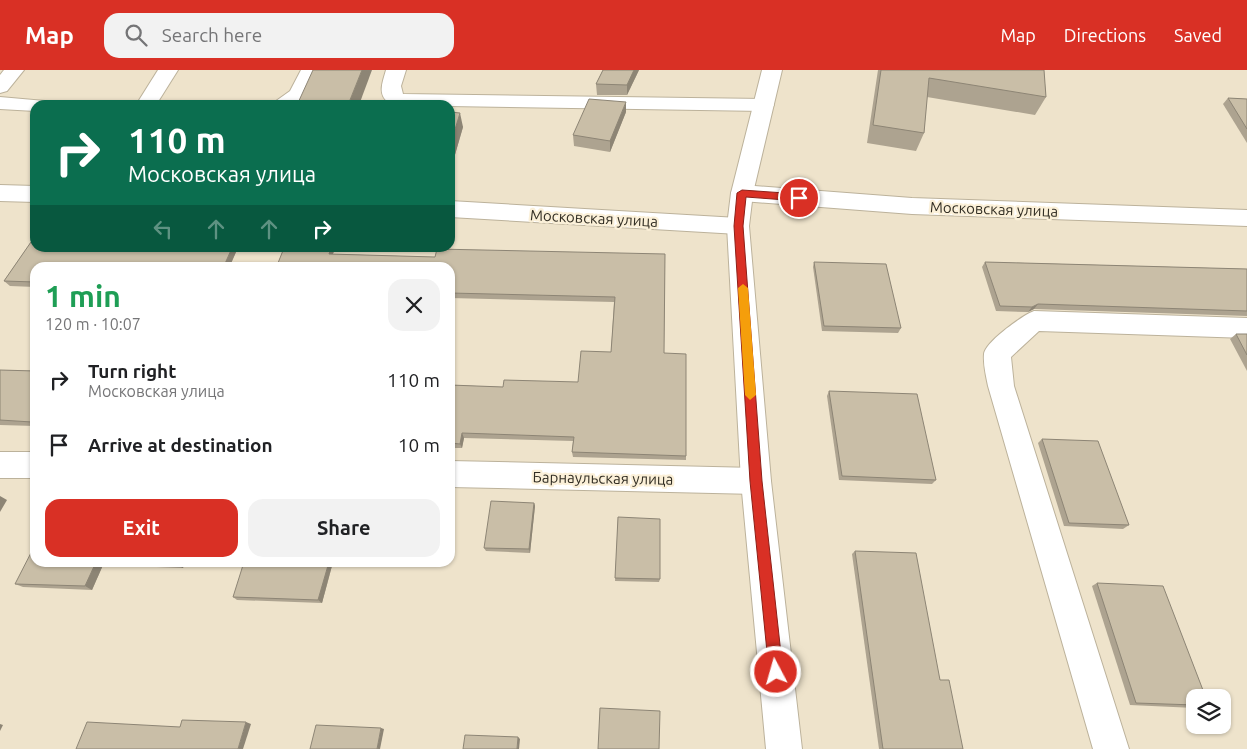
<!DOCTYPE html>
<html lang="en">
<head>
<meta charset="utf-8">
<style>
  :root { --surface:#fff; --page:#f2f2f2; --text:#202124; --muted:#757577; --accent:#d93025 }
  body { margin:0; font-family:Ubuntu,sans-serif; background:var(--page); color:var(--text); height:100vh; display:flex; flex-direction:column; font-size:19px; white-space:nowrap }
  * { box-sizing:border-box; margin:0 }
  p { font-size:16px; color:var(--muted) }
  .icon { flex:none; width:28px; height:28px; fill:none; stroke:currentColor; stroke-width:2; stroke-linecap:round; stroke-linejoin:round }
  .map { position:relative; flex:1; overflow:hidden }
  .drawer { position:absolute; left:30px; top:192px; width:425px; height:305px; display:flex; flex-direction:column; background:var(--surface); border-radius:15px; box-shadow:0 1px 4px #0004 }
  .drawer>* { flex:none }
  .top-card { position:absolute; left:30px; top:30px; width:425px; height:152px; border-radius:15px; box-shadow:0 1px 4px #0004; background:#0b6e4f; color:#fff; overflow:hidden }
  .controls { position:absolute; left:1186px; top:619px; display:grid; gap:10px }
  .controls a { display:grid; place-items:center; width:45px; height:45px; border-radius:10px; background:var(--surface); box-shadow:0 1px 4px #0004; font-size:25px }
  .pin { position:absolute; display:grid; place-items:center; width:42px; height:42px; color:#fff; margin:-21px; border:2px solid #fff; border-radius:50%; box-shadow:0 1px 5px #0007 }
  .me { position:absolute; width:55px; margin:-28px; rotate:354deg; stroke-linejoin:round; filter:drop-shadow(0 0 4px #0008) }
  .turn { display:flex; align-items:center; gap:18px; height:105px; padding:0 15px; font-size:22px }
  .turn .icon { width:65px; height:65px; stroke-width:2.5 }
  .turn b { display:block; font-size:35px; line-height:42px }
  .lanes { display:flex; align-items:center; height:48px; padding:0 15px; background:#0003; justify-content:center; gap:25px; direction:ltr }
  .lanes .off { opacity:.35 }
  .round { display:grid; place-items:center; flex:none; width:52px; height:52px; border-radius:15px; background:var(--page) }
  .overview { display:flex; align-items:center; justify-content:space-between; height:85px; padding:0 15px }
  h1 { font-size:30px; font-weight:700; line-height:38px; color:#1e9e55 }
  .primary-button { display:flex; gap:10px; margin-top:auto; padding:10px 15px }
  .primary-button a { flex:1; height:58px; border-radius:15px; background:var(--accent); color:#fff; font-size:20px; font-weight:700; line-height:58px; text-align:center }
  .primary-button a+a { background:var(--page); color:var(--text) }
  ul { padding:0; list-style:none }
  li { display:flex; align-items:center; gap:15px; height:65px; padding:0 15px }
  li div { flex:1 }
  li b { display:block; font-size:19px }
  li em { font-style:normal }
  header { display:flex; align-items:center; gap:30px; box-sizing:border-box; height:70px; padding:0 25px; background:var(--accent); color:#fff }
  header strong { font-size:24px }
  nav { display:flex; gap:28px; margin-inline-start:auto; font-size:18px }
  .search { width:350px; height:45px; background:var(--page); display:flex; align-items:center; gap:12px; box-sizing:border-box; padding:0 18px; border-radius:15px; color:var(--muted); font-size:19px }
  .map>svg:first-child { display:block }
  .lines { fill:none; stroke-linecap:round; stroke-linejoin:round }
  .minor-casing { stroke:#bcb29b; stroke-width:2 }
  .major-casing { stroke:#bcb29b; stroke-width:2 }
  .minor { fill:#fff; fill-rule:evenodd }
  .major { fill:#fff; fill-rule:evenodd }
  .wall { fill:#ada390 }
  .shaded-wall { fill:#8d8575 }
  .building { fill:#c9bea7; stroke:#8d8575 }
  .route { fill:#d93025; stroke:#8d1f18 }
  .slow { fill:#f59e0b }
  .labels { text-anchor:middle; dominant-baseline:central; stroke-width:4.5; stroke-linejoin:round; paint-order:stroke }
  .street-label { font-size:15px; fill:#322e24; stroke:#fbf0d8 }
</style>
</head>
<body>
<header>
<strong>Map</strong>
<div class="search"><svg class="icon" aria-label="search" viewBox="0 0 24 24"><circle cx="10" cy="10" r="6"/><path d="M15 15l6 6"/></svg>Search here</div>
<nav><a>Map</a><a>Directions</a><a>Saved</a></nav>
</header>
<div class="map">
<svg width="1247" height="679" viewBox="0 0 1247 679">
  <rect width="100%" height="100%" fill="#eee3cb"/>
  <g class="lines">
    <defs>
      <g id="minor">
        <path d="M4,0h20l-17,21 -7,2v-18z"/>
        <path d="M158,0h20l-22,35h-20z"/>
        <path d="M301,0h20c-6,13 -12,26 -23,35h-25l3,-4 14,-10z"/>
        <path d="M386,0h20l-5,16 2,8 361,5 7,2 3,4 -3,4 -7,2 -377,-6 1,-3c-11,-8 -5,-21 -2,-32z"/>
        <path d="M0,27l45,4 3,4h-13v6l-35,-2z"/>
        <path d="M0,115l35,1v16l-35,-1z"/>
        <path d="M742,115l170,13 335,12v16l-335,-12 -170,-13 -8,-3 -3,-5 3,-5z"/>
        <path d="M450,131l288,17 8,2 3,6 -3,6 -8,2 -288,-17z"/>
        <path d="M1034,241l213,7v20l-208,-7 -28,26 3,29 115,363h-36l-105,-363c-2,-10 -5,-22 -4,-32 1,-12 39,-39 50,-43z"/>
        <rect x="0" y="382" width="35" height="26"/>
        <path d="M450,391l306,7 10,4 5,9 -5,9 -10,4 -306,-7z"/>
      </g>
      <path id="major" d="M762,0h20l-29,123 -4,33 22,255 31,268h-36l-25,-268 -14,-255 4,-33z"/>
    </defs>
    <use href="#minor" class="minor-casing"/>
    <use href="#major" class="major-casing"/>
    <use href="#minor" class="minor"/>
    <use href="#major" class="major"/>
  </g>
  <g class="wall">
    <path d="M603,0h36l-12,25h-30l-1,-11z"/>
    <path d="M878,0h166l2,27 -11,18 -108,-18 -3,36 -8,18 -49,-8z"/>
    <path d="M1228,28l19,1v44l-24,-39z"/>
    <path d="M450,42l13,15 -11,38 -2,-1z"/>
    <path d="M626,42l-16,40 -36,-6 -1,-11z"/>
    <path d="M31,172h4v6h198l3,4 -7,16h-194v19l-25,-1 -6,-5z"/>
    <path d="M284,178h49l1,3 -1,3 102,3 230,-3 -1,99 22,103v4l-113,-3 -1,-5 1,-11 -109,-3 -2,10h-12v-63l53,2 75,-5 33,-30 3,-50 -164,-4v-30h-174z"/>
    <path d="M814,192l87,66 -3,5 -76,-2 -9,-64z"/>
    <path d="M985,192l262,7v47l-213,-7 -6,3 -32,-1 -14,-44z"/>
    <path d="M1236,264h11v37l-17,-32z"/>
    <path d="M0,300l35,1v55l-35,-1z"/>
    <path d="M829,321l107,89 -4,4 -93,-4 -12,-84z"/>
    <path d="M1042,369l87,86 -6,4 -59,-3 -26,-83z"/>
    <path d="M534,433l1,3 -5,47 -44,-2 -2,-3z"/>
    <path d="M618,447l42,62 -1,3 -44,-1z"/>
    <path d="M855,481l85,129 23,69h-84l-27,-195z"/>
    <path d="M35,492h150l-2,6 -80,-3 -11,25 -69,-3 -8,-3z"/>
    <path d="M333,492l-11,41 -85,-3 -4,-3z"/>
    <path d="M1097,513l98,115v10l-65,-3 -38,-119z"/>
  </g>
  <g class="shaded-wall">
    <path d="M362,0h10l-13,35h-11z"/>
    <path d="M634,0h5l-12,25v-10z"/>
    <path d="M626,32v10l-16,40v-11z"/>
    <path d="M460,43l3,14 -11,38 -2,-9v-10z"/>
    <path d="M232,178h1l3,4 -7,16h-6z"/>
    <path d="M331,178h2l1,3 -3,8 -2,-5z"/>
    <path d="M1038,234l-4,5 -6,3 4,-5z"/>
    <path d="M35,347v7l-3,-2z"/>
    <path d="M462,363l2,5 -2,10 -2,-4z"/>
    <path d="M0,426l7,4 -7,12z"/>
    <path d="M534,433l1,3 -5,47 -1,-4z"/>
    <path d="M96,492h2l5,3 -11,25 -7,-4z"/>
    <path d="M178,492h7l-2,6 -6,-3z"/>
    <path d="M329,492h4l-11,41 -4,-3z"/>
    <path d="M246,652l5,2 -8,25h-5z"/>
    <path d="M0,654l3,1 -3,6z"/>
    <path d="M381,658l3,1 -4,20h-3z"/>
    <path d="M518,667l2,2 -1,10h-2z"/>
  </g>
  <g class="building">
    <path d="M313,0h49l-14,35h-51z"/>
    <path d="M603,0h31l-7,15 -31,-1z"/>
    <path d="M881,0h163l2,27 -117,-19 -5,55 -51,-8z"/>
    <path d="M1228,28l19,1v30z"/>
    <path d="M589,29l37,3 -16,39 -37,-6z"/>
    <path d="M450,42l10,1 -10,33z"/>
    <path d="M31,172h4v6h197l-9,20h-188v14l-31,-1z"/>
    <path d="M284,178h47l-2,6 106,3 2,-8 228,5 -1,99 22,1v102l-114,-4 2,-15 -112,-4 -2,11 -10,-1v-58l53,2 1,-7 74,2 3,-31 30,1 4,-55 -165,-4v-25h-174z"/>
    <path d="M814,192l72,2 15,64 -77,-2z"/>
    <path d="M985,192l262,7v42l-209,-7 -6,3 -32,-1z"/>
    <path d="M1236,264h11v21z"/>
    <path d="M0,300l35,1v46l-3,5 -32,-2z"/>
    <path d="M829,321l88,3 19,86 -94,-4z"/>
    <path d="M1042,369l56,2 31,84 -60,-2z"/>
    <path d="M491,431l43,2 -5,46 -45,-1z"/>
    <path d="M618,447l42,2v60l-45,-1z"/>
    <path d="M35,475v17h61l-11,24 -70,-2z"/>
    <path d="M855,481l61,2 24,127h9l14,69h-80z"/>
    <path d="M116,492h62l-1,3z"/>
    <path d="M244,492h85l-11,38 -85,-3z"/>
    <path d="M1097,513l66,3 43,112h-11v7l-59,-2z"/>
    <path d="M600,638l60,3 -1,38h-61z"/>
    <path d="M182,650l64,2 -8,27h-162l11,-27 93,5z"/>
    <path d="M316,655l65,3 -4,21h-67z"/>
    <path d="M465,665l53,2 -1,12h-54z"/>
  </g>
  <path class="route" d="M742,120l57,4 4,4 -4,3 -53,-4 -3,29 19,255 21,191 -2,5 -5,2 -5,-2 -2,-5 -19,-191 -16,-255 3,-33z"/>
  <path class="slow" d="M743,214l5,4 8,107 -6,5 -5,-5 -7,-107z"/>
  <g class="labels">
    <g class="street-label">
      <text transform="translate(994 139) rotate(2)">Московская улица</text>
      <text transform="translate(594 148) rotate(3)">Московская улица</text>
      <text transform="translate(603 408) rotate(1)">Барнаульская улица</text>
    </g>
  </g>
</svg>
<div class="controls">
<a><svg class="icon" aria-label="layers" viewBox="0 0 24 24"><path d="M12 4l9 5-9 5-9-5zM3 14l9 5 9-5"/></svg></a>
</div>
<div class="pin" style="left:799px;top:128px;background:#d93025"><svg class="icon" aria-label="arrive" viewBox="0 0 24 24"><path d="M6 21V4h12l-3 4 3 4H6"/></svg></div>
<svg class="me" style="left:776px;top:602px" viewBox="-20 -20 40 40"><circle r="17" fill="#d93025" stroke="#fff" stroke-width="3"/><path d="M0-11L8 9 0 5-8 9z" fill="#fff"/></svg>
<div class="top-card">
<div class="turn"><svg class="icon" aria-label="right" viewBox="0 0 24 24"><path d="M7 20v-9h11M14 6l5 5-5 5"/></svg><div><b>110 m</b>Московская улица</div></div>
<div class="lanes"><svg class="icon off" aria-label="left" viewBox="0 0 24 24"><path d="M17 20v-9H6M10 6l-5 5 5 5"/></svg><svg class="icon off" aria-label="ahead" viewBox="0 0 24 24"><path d="M12 20V5M6 11l6-6 6 6"/></svg><svg class="icon off" aria-label="ahead" viewBox="0 0 24 24"><path d="M12 20V5M6 11l6-6 6 6"/></svg><svg class="icon" aria-label="right" viewBox="0 0 24 24"><path d="M7 20v-9h11M14 6l5 5-5 5"/></svg></div>
</div>
<section class="drawer">
<div class="overview"><div><h1>1 min</h1><p>120 m · 10:07</p></div><a class="round"><svg class="icon" aria-label="close" viewBox="0 0 24 24"><path d="M6 6l12 12M18 6L6 18"/></svg></a></div>
<ul>
<li><svg class="icon" aria-label="right" viewBox="0 0 24 24"><path d="M7 20v-9h11M14 6l5 5-5 5"/></svg><div><b>Turn right</b><p>Московская улица</p></div><em>110 m</em></li>
<li><svg class="icon" aria-label="arrive" viewBox="0 0 24 24"><path d="M6 21V4h12l-3 4 3 4H6"/></svg><div><b>Arrive at destination</b></div><em>10 m</em></li>
</ul>
<div class="primary-button"><a>Exit</a><a>Share</a></div>
</section>
</div>
</body>
</html>
